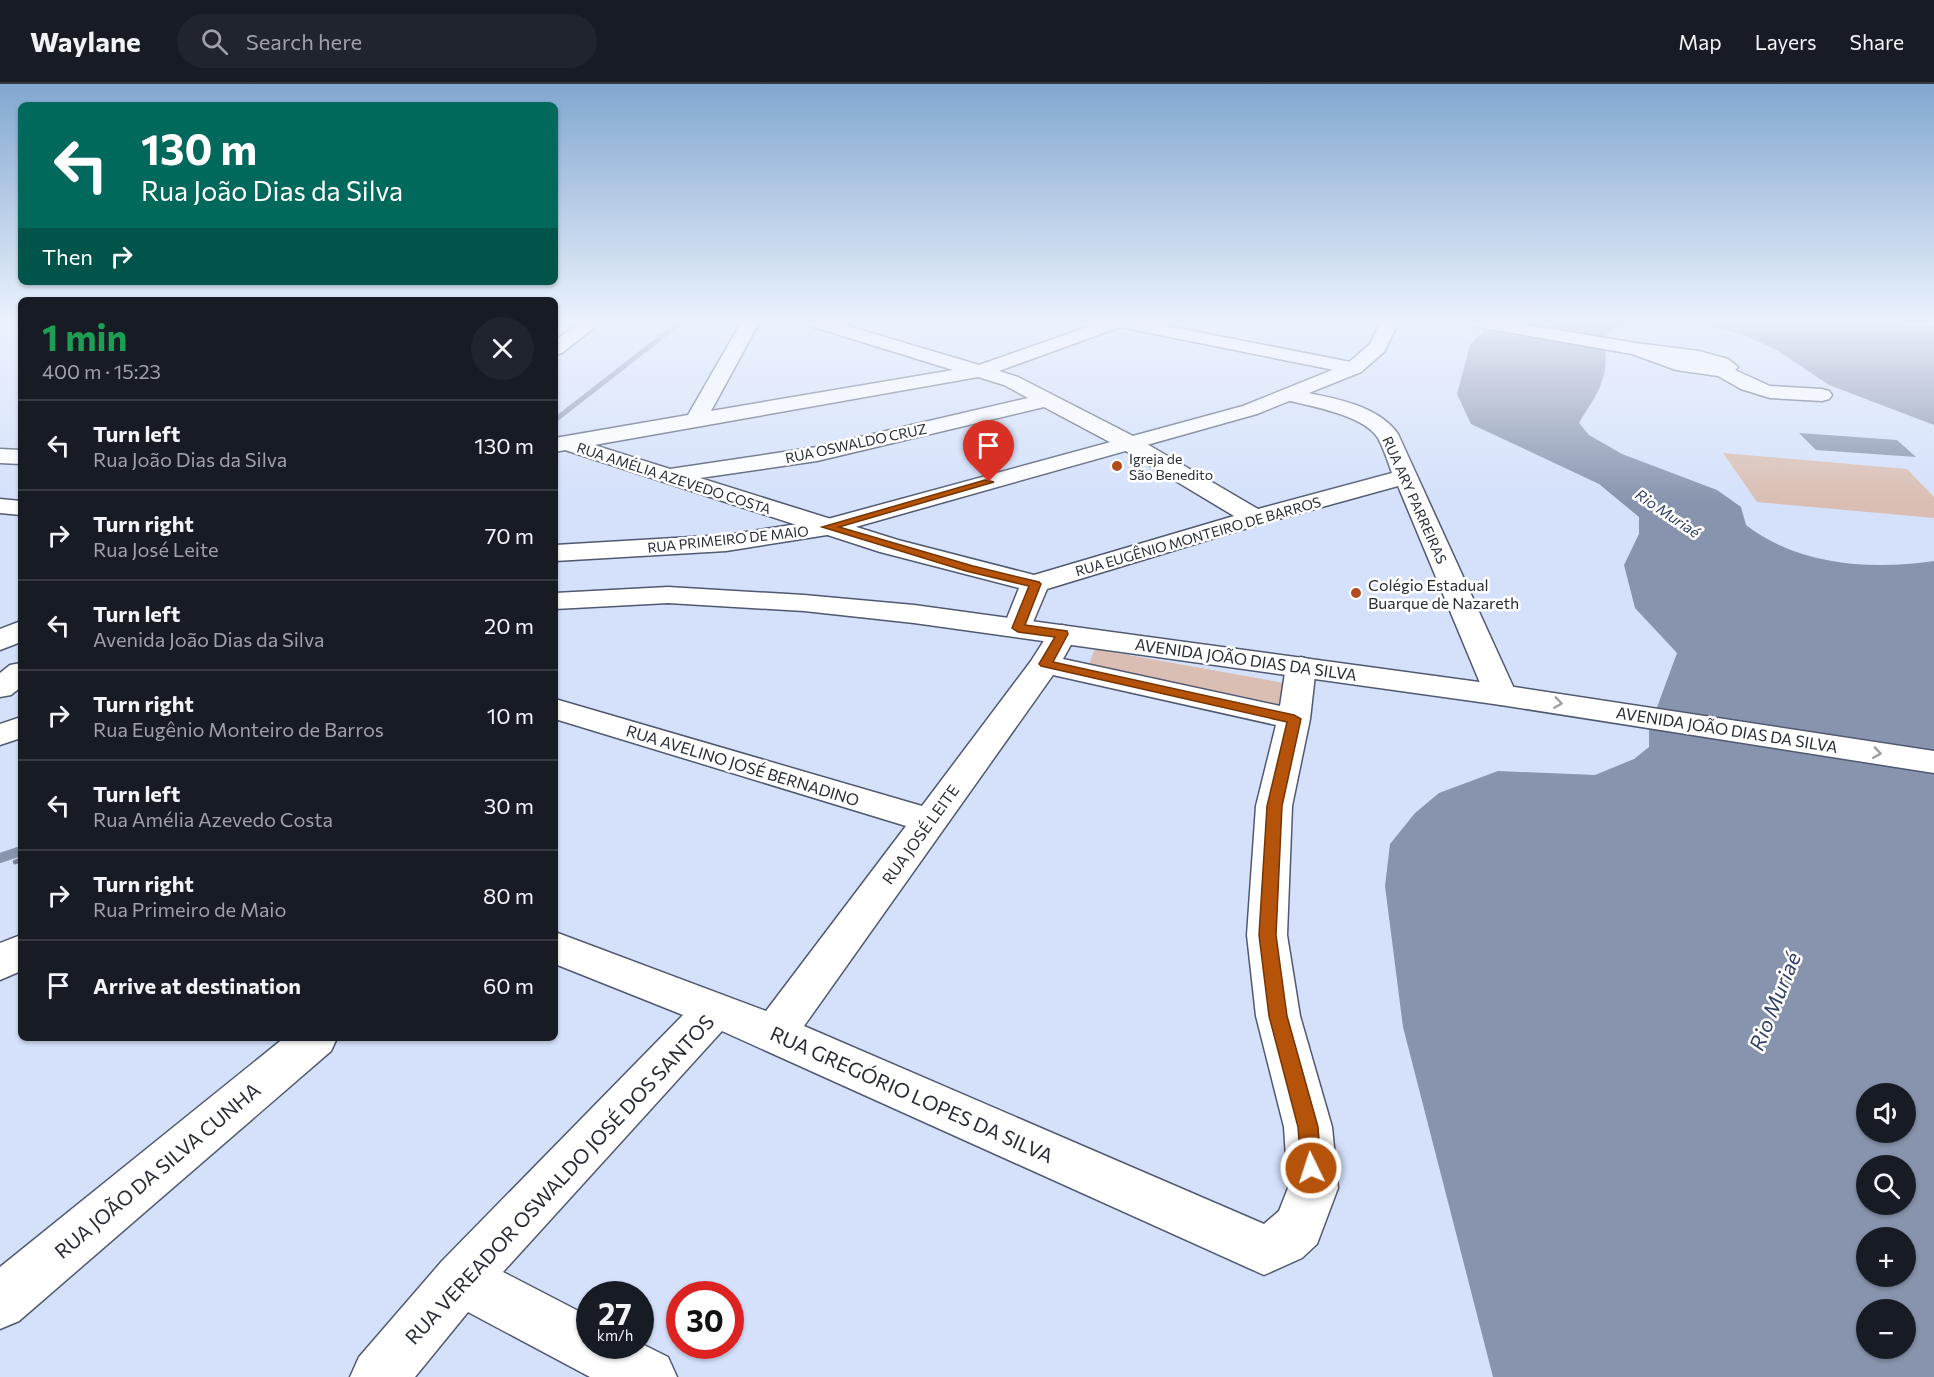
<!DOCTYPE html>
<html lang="en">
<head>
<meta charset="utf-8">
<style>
  :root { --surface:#171b24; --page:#20242c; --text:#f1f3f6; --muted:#9ea1a6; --line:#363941 }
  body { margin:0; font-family:Commissioner,sans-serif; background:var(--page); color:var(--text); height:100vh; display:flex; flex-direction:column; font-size:22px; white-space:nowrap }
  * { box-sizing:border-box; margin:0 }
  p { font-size:20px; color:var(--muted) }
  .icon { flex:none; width:33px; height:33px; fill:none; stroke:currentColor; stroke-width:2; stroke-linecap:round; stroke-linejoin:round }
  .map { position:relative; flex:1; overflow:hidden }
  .drawer { position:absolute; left:18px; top:213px; width:540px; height:744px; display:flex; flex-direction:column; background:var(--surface); border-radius:9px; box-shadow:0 2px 4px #0004 }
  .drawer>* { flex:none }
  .hud { position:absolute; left:18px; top:18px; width:540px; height:183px; border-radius:9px; box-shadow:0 2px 4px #0004; background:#00695c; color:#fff; overflow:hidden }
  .buttons { position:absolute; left:1856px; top:999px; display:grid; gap:12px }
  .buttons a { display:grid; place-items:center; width:60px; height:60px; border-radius:50%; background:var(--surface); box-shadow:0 2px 4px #0004; font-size:30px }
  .speed { position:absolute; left:576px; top:1197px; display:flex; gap:12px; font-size:30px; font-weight:700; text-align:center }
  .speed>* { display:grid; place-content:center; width:78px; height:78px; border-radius:50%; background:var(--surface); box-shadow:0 2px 4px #0004; line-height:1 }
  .speed small { font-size:15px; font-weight:400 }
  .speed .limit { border:9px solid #d22; background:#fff; color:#111 }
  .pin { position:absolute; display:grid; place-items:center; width:51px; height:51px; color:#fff; margin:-62px -26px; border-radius:50% 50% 50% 0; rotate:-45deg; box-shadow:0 0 6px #0007 }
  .pin .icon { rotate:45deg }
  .me { position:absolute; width:66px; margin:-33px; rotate:356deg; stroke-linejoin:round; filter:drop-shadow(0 0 4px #0008) }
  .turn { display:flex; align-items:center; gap:21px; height:126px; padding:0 24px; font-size:27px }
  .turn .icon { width:78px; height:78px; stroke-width:2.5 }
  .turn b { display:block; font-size:42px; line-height:51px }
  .then { display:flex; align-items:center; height:57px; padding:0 24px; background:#0003; gap:12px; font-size:22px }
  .round { display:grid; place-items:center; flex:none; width:63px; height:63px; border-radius:32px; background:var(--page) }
  .head { display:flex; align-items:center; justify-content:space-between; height:102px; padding:0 24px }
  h1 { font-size:36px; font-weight:700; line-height:45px; color:#1e9e55 }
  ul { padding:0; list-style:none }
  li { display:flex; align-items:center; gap:18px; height:90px; padding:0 24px; border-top:2px solid var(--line) }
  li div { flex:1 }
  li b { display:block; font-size:22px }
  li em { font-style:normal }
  header { display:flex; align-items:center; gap:36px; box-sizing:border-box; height:84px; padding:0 30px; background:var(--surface); border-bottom:2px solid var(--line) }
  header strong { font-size:28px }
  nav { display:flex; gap:33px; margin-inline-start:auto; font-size:21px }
  .search { width:420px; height:54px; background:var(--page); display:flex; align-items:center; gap:15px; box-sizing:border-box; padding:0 21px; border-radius:33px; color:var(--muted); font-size:22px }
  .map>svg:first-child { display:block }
  .green { fill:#dabeb3 }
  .water { fill:#8894ad; fill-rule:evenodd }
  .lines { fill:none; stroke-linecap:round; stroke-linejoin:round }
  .stream-far1 { stroke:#8894ad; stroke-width:5 }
  .stream { stroke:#8894ad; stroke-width:10 }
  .minor-casing { stroke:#50596f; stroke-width:3 }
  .major-casing { stroke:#50596f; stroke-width:3 }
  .path { stroke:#7a8293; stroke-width:4.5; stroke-dasharray:8 4; stroke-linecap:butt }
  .minor { fill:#fff; fill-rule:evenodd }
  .major { fill:#fff; fill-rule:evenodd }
  .oneway { stroke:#9ea0a5 }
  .route { fill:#b45309; stroke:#753606; stroke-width:1.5 }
  .poi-dot { fill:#b24c1f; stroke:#fff; stroke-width:2 }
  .labels { text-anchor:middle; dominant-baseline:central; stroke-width:5; stroke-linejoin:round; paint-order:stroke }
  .far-street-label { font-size:14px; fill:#282c36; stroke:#fff }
  .far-poi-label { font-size:14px; fill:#282c36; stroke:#fff; text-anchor:start }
  .far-water-label { font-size:15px; font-style:italic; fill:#2f3f66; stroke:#fff }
  .poi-label { font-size:16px; fill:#282c36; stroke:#fff; text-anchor:start }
  .street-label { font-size:16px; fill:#282c36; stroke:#fff }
  .near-street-label { font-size:20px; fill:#282c36; stroke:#fff }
  .near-water-label { font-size:21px; font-style:italic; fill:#2f3f66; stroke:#fff }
</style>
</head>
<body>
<header>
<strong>Waylane</strong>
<div class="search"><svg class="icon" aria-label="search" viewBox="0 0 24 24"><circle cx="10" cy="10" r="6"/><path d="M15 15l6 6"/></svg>Search here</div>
<nav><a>Map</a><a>Layers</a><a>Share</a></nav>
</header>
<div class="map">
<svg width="1934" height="1293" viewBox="0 0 1934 1293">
  <rect width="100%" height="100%" fill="#d5e1fb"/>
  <g class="green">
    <path d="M1723,369l184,16 27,28v21l-177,-16z"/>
    <path d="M1095,565l189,34 -3,22 -192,-41z"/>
  </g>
  <g class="water">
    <path d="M1492,237h154c-65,11 -30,20 -44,60 -4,14 -16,29 -23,42l10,12 33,19 95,36 24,17 5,18c53,41 125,45 188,36v816h-441l-90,-350 -18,-141 5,-42 25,-31 24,-20 59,-22 97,4 39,-16 15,-12v-18l28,-76 -42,-45 -11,-43 15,-31v-17l-40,-33 -128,-60 -14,-30 13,-49zM1866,1010h39v38h-39zM1866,1082h39v38h-39zM1866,1154h39v38h-39zM1866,1226h39v38h-39z"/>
    <path d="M1683,237h206l15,4 30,1v99l-105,-40 -54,-36 -30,-13 -33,-10z"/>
    <path d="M1799,349l98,7 19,17 -100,-7z"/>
  </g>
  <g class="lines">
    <path class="stream-far1" d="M555,336l127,-99"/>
    <path class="stream" d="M0,774l21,-7"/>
    <defs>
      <g id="minor">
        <path d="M583,237h20l-41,32 -7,2v-15z"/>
        <path d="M742,237h18l-49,90 242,-41 -146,-45 -3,-4h27l148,44 125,-44h38l219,43 3,4 -3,4 -7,2 -234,-47 -121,44 19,6 117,60 123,72 134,-36c-4,-11 -8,-24 -14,-35 -15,-24 -70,-32 -95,-39l-3,-4 3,-4 7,-2c34,8 86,13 108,45l119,261 -5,7 -11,3 -11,-3 -5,-7 -87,-209 -134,37 -217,66 -19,45 -10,3 -10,-3 -5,-6 16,-40 -139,-36 -315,-102 -10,2v-14l133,-23zM978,293l26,8 24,13 -211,49 -147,22 -76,-24zM1044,323l75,40 115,69 -200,59 -136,-35 -198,-62 117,-17z"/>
        <path d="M1464,237h38l134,22 63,8 29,8 10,8 -3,3 35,16 52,3 7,2 3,4 -3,4 -7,2 -52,-3 -29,-9 -23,-13 -42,-6 -44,-16 -159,-28z"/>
        <path d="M0,365l21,1v14l-21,-1z"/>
        <path d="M0,415l21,2v14l-21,-2z"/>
        <path d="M21,537v21l-21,8v-21z"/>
        <path d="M1062,541l10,3 5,6 -14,25 217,47 6,-40 4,-6 11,-3 11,3 4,6 -6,53 -18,87 -5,129 13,81 32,111 6,61 -21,56 -15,14 -38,17 -542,-244 -219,241 87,45v29h50v-3l28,14 9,20h-87l-122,-65 -53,65h-65l9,-20 83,-96 241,-246 -128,-51v-32l211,79 140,-185 -351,-107v-20l367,107 109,-145 21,-33zM1053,591l223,50 -20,81 -9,129 9,81 28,111 4,61 -9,23 -15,13 -460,-198z"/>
        <path d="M21,851v36l-21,9v-37z"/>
        <path d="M284,954h53l-6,13 -312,270 -19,8v-62z"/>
      </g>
      <g id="major">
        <path d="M1381,237h18l-15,31 -23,20 -104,42 -430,121 -101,16 -171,10v-16l171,-10 98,-15 419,-114 104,-42 23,-20z"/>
        <path d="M668,503l136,8 110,10 587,80 433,66v22l-433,-68 -587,-82 -110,-12 -136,-8 -113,6v-16z"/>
        <path d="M21,579v24l-10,8 -11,2v-24l10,-8z"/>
        <path d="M21,633v21l-21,7v-21z"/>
      </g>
    </defs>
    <use href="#minor" class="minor-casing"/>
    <use href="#major" class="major-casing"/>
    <path class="path" d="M21,776l-6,2 6,5"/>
    <use href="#minor" class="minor"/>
    <use href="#major" class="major"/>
  </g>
  <defs><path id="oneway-chevron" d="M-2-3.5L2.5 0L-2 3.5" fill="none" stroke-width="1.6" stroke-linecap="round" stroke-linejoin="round" transform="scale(1.5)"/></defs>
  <g class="oneway">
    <use href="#oneway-chevron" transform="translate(1558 619) rotate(8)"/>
    <use href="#oneway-chevron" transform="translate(1877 669) rotate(9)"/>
  </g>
  <linearGradient id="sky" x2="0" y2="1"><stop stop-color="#81a7d0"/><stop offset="0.57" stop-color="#ecf2fd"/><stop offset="1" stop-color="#ecf2fd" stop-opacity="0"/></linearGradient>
  <rect width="1934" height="418" fill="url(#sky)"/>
  <path class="route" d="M985,396l9,2 -155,45 134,39 66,16 2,2 -16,41 42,6 1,3 -15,28 241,53 7,4 -19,87 -6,129 11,81 31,111 3,41 -3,6 -7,3 -7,-3 -3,-6 -3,-41 -29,-111 -10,-81 8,-129 20,-84 -246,-56 -2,-2 16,-27 -37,-5 -6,-4 17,-42 -63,-15 -144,-44z"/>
  <g class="poi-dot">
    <circle cx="1117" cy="382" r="6"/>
    <circle cx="1356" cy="509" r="6"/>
  </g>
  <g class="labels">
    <g class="far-street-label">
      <text transform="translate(856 359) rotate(-12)">RUA OSWALDO CRUZ</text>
      <text transform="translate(674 394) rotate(18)">RUA AMÉLIA AZEVEDO COSTA</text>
      <text transform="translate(1415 416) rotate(66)">RUA ARY PARREIRAS</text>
      <text transform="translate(1198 452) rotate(-16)">RUA EUGÊNIO MONTEIRO DE BARROS</text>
      <text transform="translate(728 455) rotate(-6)">RUA PRIMEIRO DE MAIO</text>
    </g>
    <g class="far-poi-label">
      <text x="1129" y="374">Igreja de<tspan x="1129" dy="16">São Benedito</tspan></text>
    </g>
    <g class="far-water-label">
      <text transform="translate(1668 429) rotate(34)">Rio Muriaé</text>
    </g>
    <g class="poi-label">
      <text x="1368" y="500">Colégio Estadual<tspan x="1368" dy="18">Buarque de Nazareth</tspan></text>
    </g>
    <g class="street-label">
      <text transform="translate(1246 575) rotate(8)">AVENIDA JOÃO DIAS DA SILVA</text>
      <text transform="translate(1727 645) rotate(9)">AVENIDA JOÃO DIAS DA SILVA</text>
      <text transform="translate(743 681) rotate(17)">RUA AVELINO JOSÉ BERNADINO</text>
      <text transform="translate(920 750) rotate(-54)">RUA JOSÉ LEITE</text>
    </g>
    <g class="near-street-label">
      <text transform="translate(912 1010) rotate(24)">RUA GREGÓRIO LOPES DA SILVA</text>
      <text transform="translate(157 1086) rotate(-40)">RUA JOÃO DA SILVA CUNHA</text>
      <text transform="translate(559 1095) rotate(-47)">RUA VEREADOR OSWALDO JOSÉ DOS SANTOS</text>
    </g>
    <g class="near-water-label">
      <text transform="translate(1774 917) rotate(-68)">Rio Muriaé</text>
    </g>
  </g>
</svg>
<div class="buttons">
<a><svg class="icon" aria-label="sound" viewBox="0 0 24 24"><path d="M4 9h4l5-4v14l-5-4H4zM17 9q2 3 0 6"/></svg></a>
<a><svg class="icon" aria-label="search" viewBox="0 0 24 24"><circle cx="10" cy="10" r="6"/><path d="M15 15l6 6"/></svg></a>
<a>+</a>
<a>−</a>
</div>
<div class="speed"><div>27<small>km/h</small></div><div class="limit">30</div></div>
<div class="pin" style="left:989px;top:398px;background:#d93025"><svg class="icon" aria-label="arrive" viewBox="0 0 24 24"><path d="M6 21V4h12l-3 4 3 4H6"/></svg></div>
<svg class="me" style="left:1311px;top:1084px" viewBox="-20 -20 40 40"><circle r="17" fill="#b45309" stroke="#fff" stroke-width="3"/><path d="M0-11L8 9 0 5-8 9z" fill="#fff"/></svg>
<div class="hud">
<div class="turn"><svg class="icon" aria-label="left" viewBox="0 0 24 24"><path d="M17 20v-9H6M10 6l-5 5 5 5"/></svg><div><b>130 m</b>Rua João Dias da Silva</div></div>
<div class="then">Then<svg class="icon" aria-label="right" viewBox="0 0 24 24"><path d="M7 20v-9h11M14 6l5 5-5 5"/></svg></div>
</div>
<section class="drawer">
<div class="head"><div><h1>1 min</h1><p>400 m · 15:23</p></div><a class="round"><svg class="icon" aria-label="close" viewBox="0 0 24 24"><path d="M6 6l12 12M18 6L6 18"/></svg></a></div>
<ul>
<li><svg class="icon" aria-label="left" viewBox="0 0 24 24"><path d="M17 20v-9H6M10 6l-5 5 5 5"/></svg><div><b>Turn left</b><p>Rua João Dias da Silva</p></div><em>130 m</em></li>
<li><svg class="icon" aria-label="right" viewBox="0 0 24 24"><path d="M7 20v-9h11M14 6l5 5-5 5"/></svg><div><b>Turn right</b><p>Rua José Leite</p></div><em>70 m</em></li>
<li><svg class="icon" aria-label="left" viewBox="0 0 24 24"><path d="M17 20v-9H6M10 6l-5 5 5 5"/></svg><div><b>Turn left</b><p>Avenida João Dias da Silva</p></div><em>20 m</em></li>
<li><svg class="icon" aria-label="right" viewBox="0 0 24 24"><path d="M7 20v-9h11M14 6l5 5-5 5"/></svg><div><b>Turn right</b><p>Rua Eugênio Monteiro de Barros</p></div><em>10 m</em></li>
<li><svg class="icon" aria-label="left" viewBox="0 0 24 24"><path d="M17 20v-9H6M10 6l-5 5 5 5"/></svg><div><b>Turn left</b><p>Rua Amélia Azevedo Costa</p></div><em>30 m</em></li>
<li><svg class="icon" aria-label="right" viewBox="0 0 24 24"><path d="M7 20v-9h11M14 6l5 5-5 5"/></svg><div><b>Turn right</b><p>Rua Primeiro de Maio</p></div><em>80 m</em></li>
<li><svg class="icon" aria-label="arrive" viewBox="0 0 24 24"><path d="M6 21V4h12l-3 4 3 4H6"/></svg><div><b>Arrive at destination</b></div><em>60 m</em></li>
</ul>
</section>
</div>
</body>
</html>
